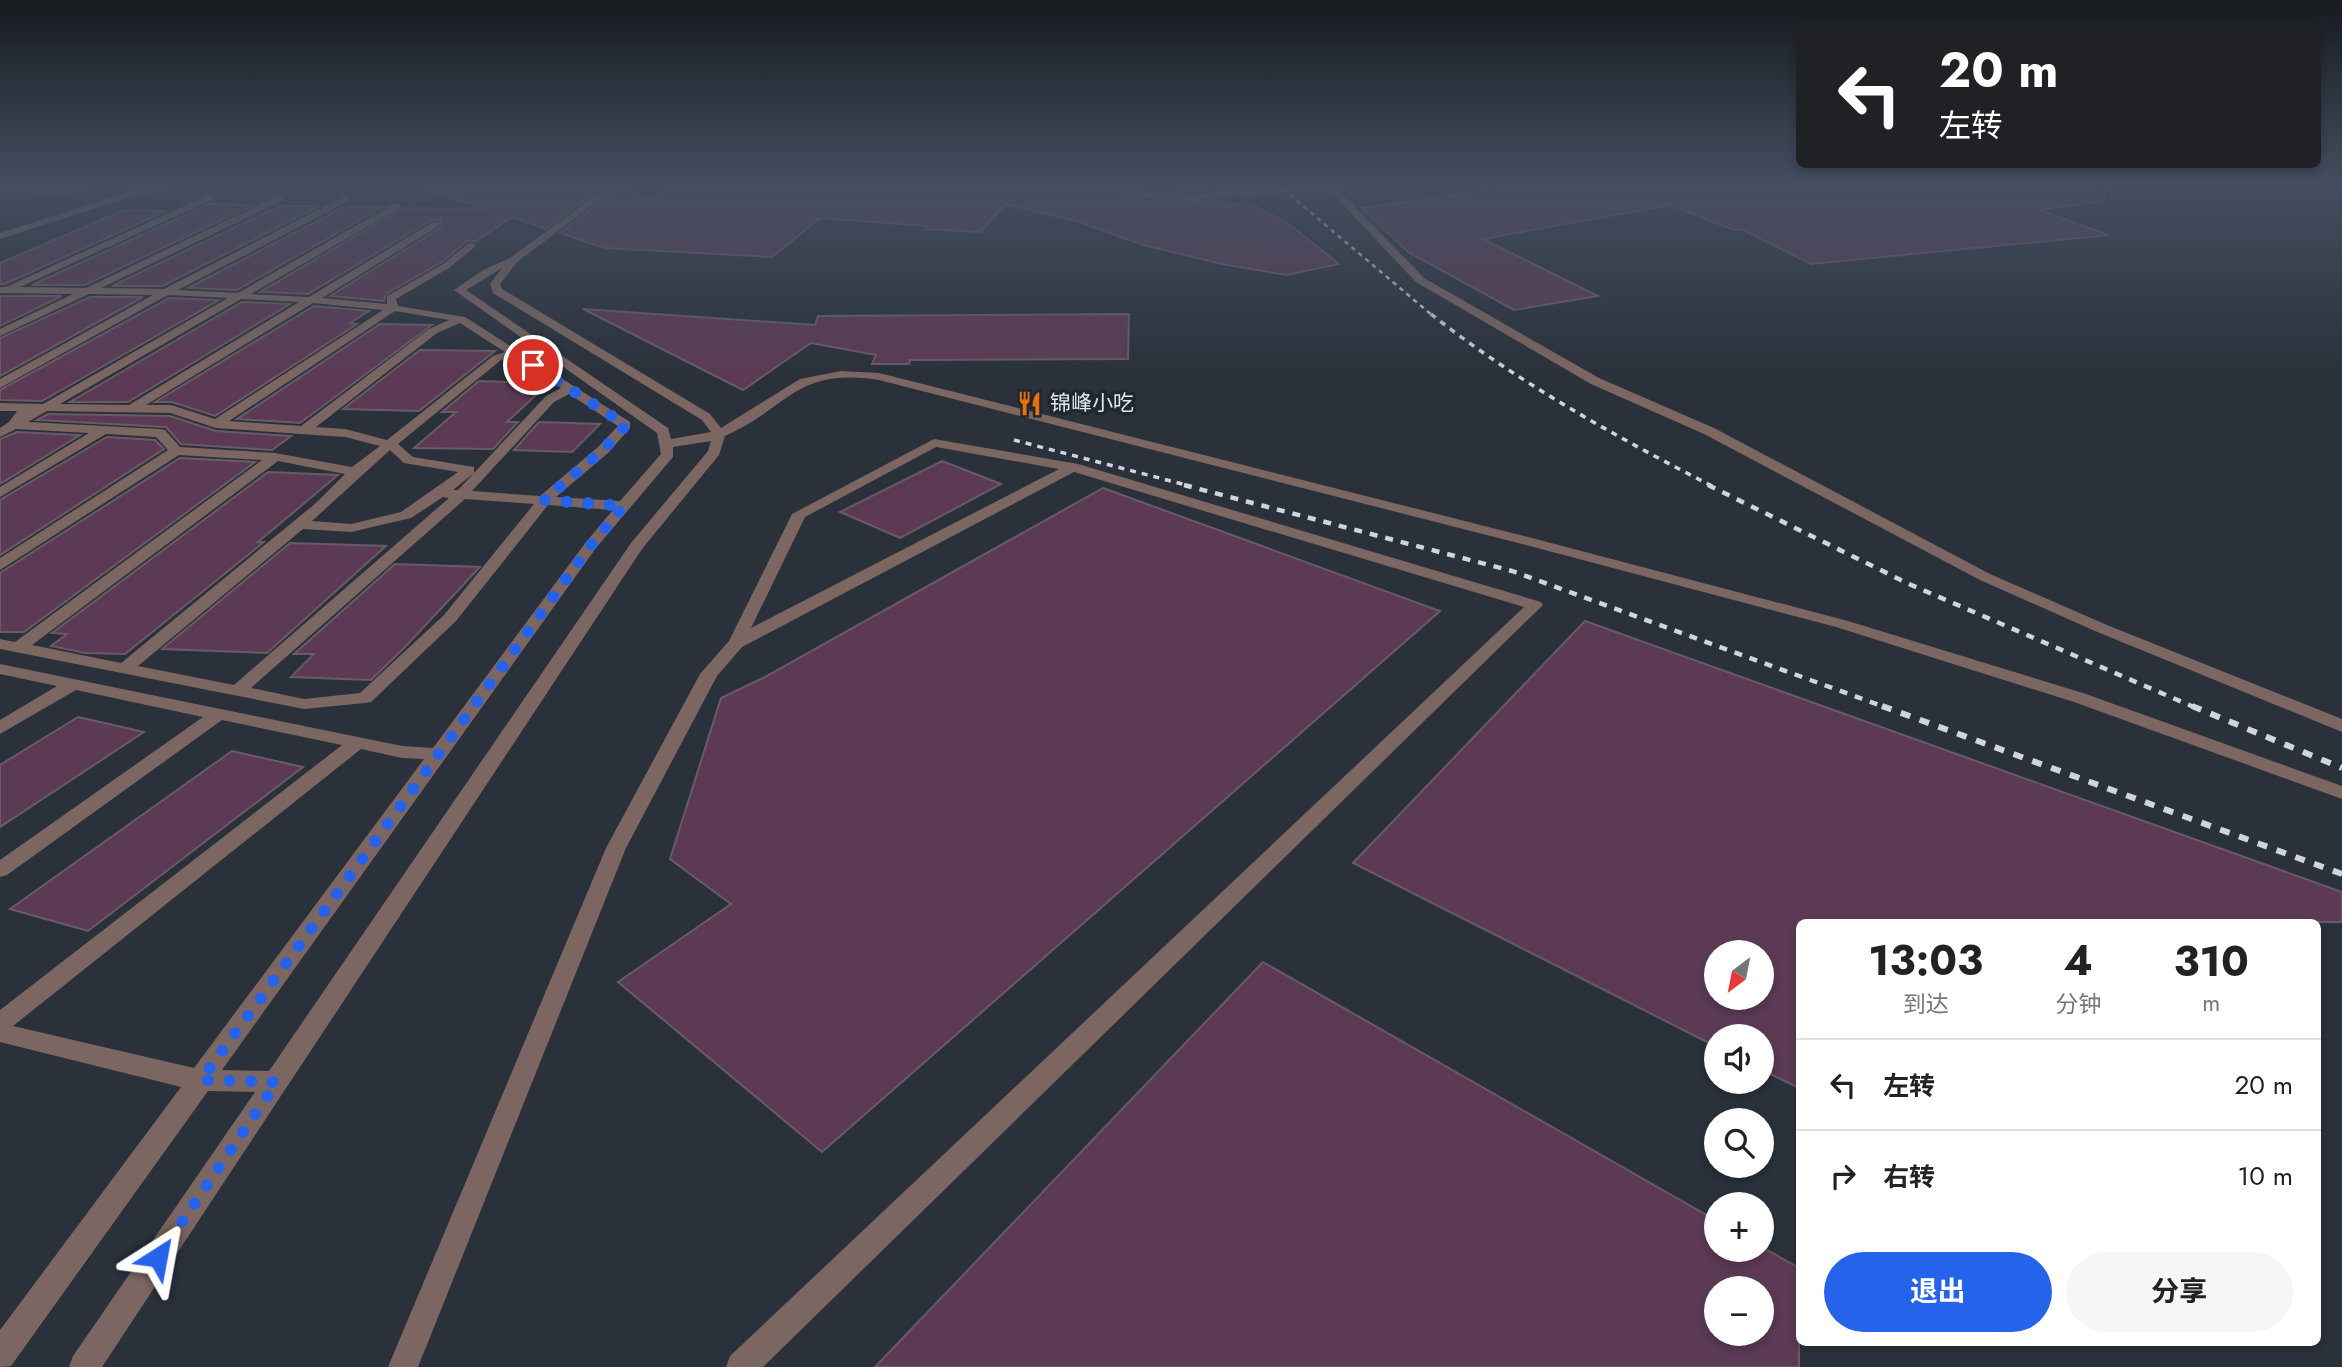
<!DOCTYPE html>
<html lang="zh">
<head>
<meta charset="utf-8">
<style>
  :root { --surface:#fff; --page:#f6f6f6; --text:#222; --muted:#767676; --line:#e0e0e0; --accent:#2563eb }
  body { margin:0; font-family:Jost,"Noto Sans SC",sans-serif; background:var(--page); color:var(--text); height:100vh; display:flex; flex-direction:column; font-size:26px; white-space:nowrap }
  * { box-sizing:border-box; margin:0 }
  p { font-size:23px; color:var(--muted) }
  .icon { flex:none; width:38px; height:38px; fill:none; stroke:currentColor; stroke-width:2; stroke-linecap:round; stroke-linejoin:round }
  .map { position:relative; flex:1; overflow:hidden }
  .sheet { position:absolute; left:1796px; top:919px; width:525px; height:427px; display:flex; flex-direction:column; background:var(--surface); border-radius:10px; box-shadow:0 4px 10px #0003 }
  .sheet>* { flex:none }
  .top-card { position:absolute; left:1796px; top:21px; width:525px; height:147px; border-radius:10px; box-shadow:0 4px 10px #0003; background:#202124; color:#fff; overflow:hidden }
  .needle { width:46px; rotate:212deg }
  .controls { position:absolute; left:1704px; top:940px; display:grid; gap:14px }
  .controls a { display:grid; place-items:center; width:70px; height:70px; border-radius:50%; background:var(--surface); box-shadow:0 4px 10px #0003; font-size:35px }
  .pin { position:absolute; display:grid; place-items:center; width:60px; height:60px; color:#fff; margin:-30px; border:4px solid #fff; border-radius:50%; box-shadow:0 2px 7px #0007 }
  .me { position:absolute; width:77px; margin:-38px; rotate:34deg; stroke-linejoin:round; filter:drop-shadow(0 0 5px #0008) }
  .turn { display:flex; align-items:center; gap:24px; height:147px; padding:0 28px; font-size:32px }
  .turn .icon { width:91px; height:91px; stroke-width:2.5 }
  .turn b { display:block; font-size:49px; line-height:60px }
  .eta { display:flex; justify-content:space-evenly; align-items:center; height:119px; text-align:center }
  .eta b { font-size:42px; font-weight:700; line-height:49px }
  .action { display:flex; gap:14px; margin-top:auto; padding:14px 28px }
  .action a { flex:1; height:80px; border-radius:42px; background:var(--accent); color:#fff; font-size:28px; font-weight:700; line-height:80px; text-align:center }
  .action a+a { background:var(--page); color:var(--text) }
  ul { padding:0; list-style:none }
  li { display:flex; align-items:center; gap:21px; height:91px; padding:0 28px; border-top:2px solid var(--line) }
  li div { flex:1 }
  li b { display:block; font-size:26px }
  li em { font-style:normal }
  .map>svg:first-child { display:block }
  .green { fill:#325239 }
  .building { fill:#5c3a55; stroke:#685b64; stroke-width:2; fill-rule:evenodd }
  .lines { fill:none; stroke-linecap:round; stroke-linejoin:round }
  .minor { fill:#7b6661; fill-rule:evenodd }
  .rail-far3 { stroke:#d0d5dc; stroke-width:2.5; stroke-dasharray:4.5 4.5; stroke-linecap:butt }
  .rail-far2 { stroke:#d0d5dc; stroke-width:3.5; stroke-dasharray:6 6; stroke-linecap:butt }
  .rail-far1 { stroke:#d0d5dc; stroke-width:4.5; stroke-dasharray:8 8; stroke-linecap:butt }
  .rail { stroke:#d0d5dc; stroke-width:6; stroke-dasharray:10 10; stroke-linecap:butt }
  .route { stroke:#2563eb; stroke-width:12; stroke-dasharray:0 21.6 }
  .labels { text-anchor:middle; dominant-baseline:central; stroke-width:7; stroke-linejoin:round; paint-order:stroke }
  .far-poi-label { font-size:21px; fill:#e2e7ee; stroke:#202731; text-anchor:start }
</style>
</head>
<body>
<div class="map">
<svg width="2342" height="1367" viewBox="0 0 2342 1367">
  <rect width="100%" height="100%" fill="#2a313b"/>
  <path class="green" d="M0,183h128l-68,12 -60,6z"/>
  <g class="building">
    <path d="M426,183l180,1 -60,45 -34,-12 -36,24h-9l-25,21 -56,32 -2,7 -54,-5 110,-68 1,-8h-9l-124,74 -48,-2 143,-84 84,1 -62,-20z"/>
    <path d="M682,183h371l102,19 69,-2 2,5 23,-2 37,19 53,42 -52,11 -60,-10 -84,-20 -67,-24 -71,-17 -24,28 -56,-3 3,-3 -108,-8 -48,39 -168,-9 -44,-15 58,-44 32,11z"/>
    <path d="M1090,183h127l3,6 -28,2z"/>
    <path d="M1550,183h553l2,18 -66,9 70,25 -298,29 -70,-35 -7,1 -64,-25 -187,34 115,57 -84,14 -106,-58 -47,-44z"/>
    <path d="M209,204l44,1 -168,80h-53z"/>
    <path d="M279,206h40l-156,80h-51z"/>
    <path d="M344,207h39l-146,83 -49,-2z"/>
    <path d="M122,211h44l-161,73h-5v-21z"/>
    <path d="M0,296h62l-62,30z"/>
    <path d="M90,297h53l-143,79v-38z"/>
    <path d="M169,298l50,2 -177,101 -42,-1v-10z"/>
    <path d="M242,302l48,2 -162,98h-58z"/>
    <path d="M314,306l55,5 -19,12 7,1 -142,92 -43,-14h-17z"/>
    <path d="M583,309l232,16 3,-9 311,-2 -1,45 -218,1 -1,4h-37l4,-9 -65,-12 -68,47z"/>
    <path d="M380,324l52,1 -132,98 -63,-4z"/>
    <path d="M420,350l75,1 -76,60 -76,-2z"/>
    <path d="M479,381l70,2 -42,39h11l-25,27 -79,-1 42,-36h-14z"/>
    <path d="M48,414l122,2 46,15 75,5 -19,14 -91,-6 -15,-17 -129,-7z"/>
    <path d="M539,422l61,2 -28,28 -58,-2z"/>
    <path d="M17,432l63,3 -80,49v-45z"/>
    <path d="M107,437l48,3 9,9 -164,106v-55z"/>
    <path d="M180,458l75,4 -231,170h-24v-59z"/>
    <path d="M942,461l59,23 -101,54 -60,-26z"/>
    <path d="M268,472l70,3 -80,67h6l-139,112 -40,-1 -34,-7 16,-12 -15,-1z"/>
    <path d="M1103,488l337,123 -618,541 -204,-170 113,-78 -61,-45 51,-161 42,-20z"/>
    <path d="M290,543l96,3 -119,107 -105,-4z"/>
    <path d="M395,564l85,3 -75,80 -34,33 -80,-3 23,-23h-20z"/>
    <path d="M1585,621l757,271v30h-543v166l-37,-18v-34h-45v11l-364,-184zM1717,952h45v46h-45z"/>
    <path d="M78,717l66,15 -144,95v-62z"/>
    <path d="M232,751l71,16 -215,164 -78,-22z"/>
    <path d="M1263,962l454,259v29h45v-3l37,21v99h-924zM1717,1288h45v46h-45z"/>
  </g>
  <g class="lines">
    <g class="minor">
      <path d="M174,183h17l-64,15 -127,41v-6l122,-39z"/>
      <path d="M612,183h10l-105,79 -17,22 2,5 208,125 11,14 79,-49 41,-8 38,2 653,165 316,83 238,73 256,92v13l-268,-97 -238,-75 -314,-83 -643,-164c-84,-13 -90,28 -154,56l-6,19 -77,94 -540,818h-33l4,-11 182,-264 -47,-1 -197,275 -11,1v-37l181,-243 -181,-45v-32l342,-265 -120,-25 -215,155 -7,2v-17l203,-143 -127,-27 -76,44v-14l57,-34 -57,-12v-10l402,82 31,2 153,-206 27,-32 -65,-5 -92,116 -85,81 -6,1 -61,6 -304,-60v-10l15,3 247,-182 -83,-5 -179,115v-12l168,-108 -12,-13 -50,-3 -106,63v-10l89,-54 -73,-4 -16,8v-9l9,-6 8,-11h-17v-8l43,1 185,-106 -60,-3 -168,93v-9l153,-84 -64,-1 -89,42v-7l73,-35 -73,-1v-6h6l202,-92h6v4l-194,88 66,1 192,-92h6v4l-183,88 63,1 179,-92h6v4l-171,89 60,3 156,-89h6v4l-149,86 58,3 124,-75h6v4l-117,72 65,6v-8l56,-32 26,-21h6v4l-26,21 -53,31 2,7 67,11 165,105v6l-22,25 -52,44 64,4 41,-47 -4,-21 -203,-143 29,-20 27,-12zM502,268l-12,16 3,9 209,127 9,12 -40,7 -3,-11 -202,-138zM241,299l58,3 -170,103 -69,-1zM313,303l70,7 -168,109 -44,-14h-25zM395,311l54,9 -20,9 -128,97 -72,-5zM460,323l45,29 -12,4 -106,84 -42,-11 -29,-2 121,-94zM512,357l49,31 -15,8 -88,94h-5l21,-17v-6l-61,-10 -15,-13 103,-84zM569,394l49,32 -20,21 -58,49 -68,-5 82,-89zM47,411l123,2 46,15 129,9 35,9 -28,21 -77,-14 -95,-6 -15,-17 -5,-1 -132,-7zM711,441l-3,10 -77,92 -362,528 -47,-1 374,-522 77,-91v-10zM390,450l14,13 54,9 -57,40 -50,12 -39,-3zM278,461l67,13 -29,29 -195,160 -89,-18zM443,497l6,1 -215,187 -96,-19 165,-137 48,3 60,-14zM465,499l69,5 -90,111 -84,78 -56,6 -53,-11zM361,749l41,9 22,1 -230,309 -181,-42z"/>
      <path d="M1055,183l137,11 146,-11h38l-39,5 87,90 175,100 115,50 276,146 117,51 235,94v13l-247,-101 -115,-51 -276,-146 -113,-50 -175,-102 -88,-93 -136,11 -37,-1z"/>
      <path d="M2321,183l21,2v4l-20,-4z"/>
      <path d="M934,439l144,25 463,138 2,3 -780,762h-37l4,-11 794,-749 -450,-135 -332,175 -25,29 -91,172 -208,519h-30l218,-519 94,-174 29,-33 63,-127zM936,447l123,22 -308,159 54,-111z"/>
    </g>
    <path class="rail-far3" d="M1276,183l157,133"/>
    <g class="rail-far2">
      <path d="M1431,314c83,66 187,124 281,172"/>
      <path d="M1014,440l176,46"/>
    </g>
    <g class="rail-far1">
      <path d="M1184,485l328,86 375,137"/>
      <path d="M1708,485l201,99 287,124"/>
    </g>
    <g class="rail">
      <path d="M1882,706l460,168"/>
      <path d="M2192,706l150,62"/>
    </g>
  </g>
  <linearGradient id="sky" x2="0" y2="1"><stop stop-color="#171b20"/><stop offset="0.49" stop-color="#444e60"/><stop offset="1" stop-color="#444e60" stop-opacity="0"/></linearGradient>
  <rect width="2342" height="375" fill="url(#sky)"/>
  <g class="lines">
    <path class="route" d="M158,1257l119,-175 -76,-2 390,-535 33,-39 -80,-6 59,-50 23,-25 -93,-60"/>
  </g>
  <defs>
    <symbol id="restaurant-bare" viewBox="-9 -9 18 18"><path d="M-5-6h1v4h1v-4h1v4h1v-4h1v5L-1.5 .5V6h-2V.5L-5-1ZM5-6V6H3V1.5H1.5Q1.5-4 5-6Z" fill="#e8710a" stroke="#202731" stroke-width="2.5" paint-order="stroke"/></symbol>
  </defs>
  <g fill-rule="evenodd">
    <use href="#restaurant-bare" x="1012" y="386" width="35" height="35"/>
  </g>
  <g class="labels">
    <g class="far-poi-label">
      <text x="1050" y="403">锦峰小吃</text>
    </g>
  </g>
</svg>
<div class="controls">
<a><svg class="needle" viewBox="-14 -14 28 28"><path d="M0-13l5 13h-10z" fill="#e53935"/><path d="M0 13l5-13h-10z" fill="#767676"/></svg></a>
<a><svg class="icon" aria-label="sound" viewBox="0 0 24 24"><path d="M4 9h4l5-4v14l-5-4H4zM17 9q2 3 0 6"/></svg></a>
<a><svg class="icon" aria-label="search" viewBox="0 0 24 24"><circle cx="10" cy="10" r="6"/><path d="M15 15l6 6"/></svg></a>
<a>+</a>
<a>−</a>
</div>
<div class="pin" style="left:533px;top:365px;background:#d93025"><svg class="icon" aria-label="arrive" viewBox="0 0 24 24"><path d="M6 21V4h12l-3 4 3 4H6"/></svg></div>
<svg class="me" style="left:158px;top:1257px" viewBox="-20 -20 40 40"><path d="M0-17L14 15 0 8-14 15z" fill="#2563eb" stroke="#fff" stroke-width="4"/></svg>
<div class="top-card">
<div class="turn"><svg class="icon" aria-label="left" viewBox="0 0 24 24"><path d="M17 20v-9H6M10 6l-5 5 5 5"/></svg><div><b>20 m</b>左转</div></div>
</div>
<section class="sheet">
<div class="eta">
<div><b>13:03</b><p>到达</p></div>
<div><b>4</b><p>分钟</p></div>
<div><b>310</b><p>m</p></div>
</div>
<ul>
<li><svg class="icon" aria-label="left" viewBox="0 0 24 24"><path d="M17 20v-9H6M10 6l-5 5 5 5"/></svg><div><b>左转</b></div><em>20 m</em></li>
<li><svg class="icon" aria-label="right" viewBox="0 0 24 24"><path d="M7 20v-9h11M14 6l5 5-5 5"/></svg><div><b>右转</b></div><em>10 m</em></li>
</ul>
<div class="action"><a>退出</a><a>分享</a></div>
</section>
</div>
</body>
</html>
